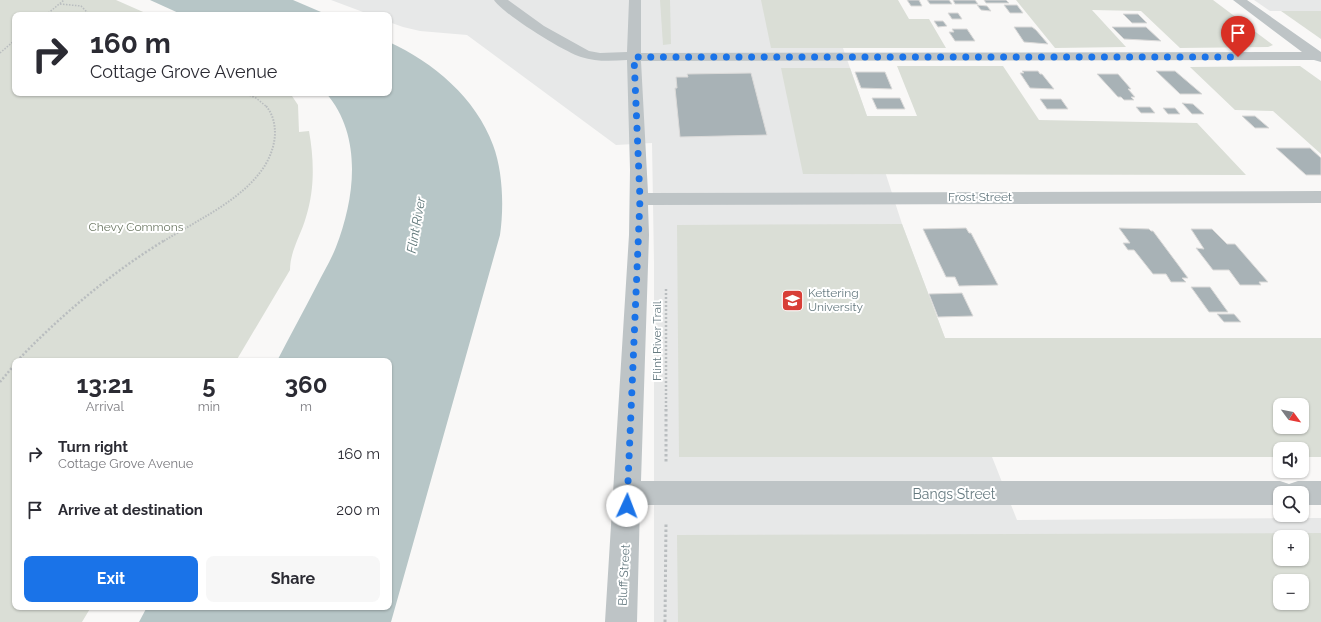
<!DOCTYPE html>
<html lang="en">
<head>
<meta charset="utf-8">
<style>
  :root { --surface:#fff; --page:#f7f7f7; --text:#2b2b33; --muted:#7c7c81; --accent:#1a73e8 }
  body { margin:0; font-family:Raleway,sans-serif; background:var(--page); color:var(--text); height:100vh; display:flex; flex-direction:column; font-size:15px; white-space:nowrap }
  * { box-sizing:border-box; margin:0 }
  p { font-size:13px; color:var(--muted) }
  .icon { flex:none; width:22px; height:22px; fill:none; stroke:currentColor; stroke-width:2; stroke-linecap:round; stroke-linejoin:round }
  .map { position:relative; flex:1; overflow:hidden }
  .details { position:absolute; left:12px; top:358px; width:380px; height:252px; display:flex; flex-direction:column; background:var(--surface); border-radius:8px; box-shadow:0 1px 3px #0004 }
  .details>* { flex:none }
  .top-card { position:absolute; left:12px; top:12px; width:380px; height:84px; border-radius:8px; box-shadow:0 1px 3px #0004; background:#fff; color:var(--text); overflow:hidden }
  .needle { width:26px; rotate:122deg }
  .fabs { position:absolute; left:1273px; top:398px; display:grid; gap:8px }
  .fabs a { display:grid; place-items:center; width:36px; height:36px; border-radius:8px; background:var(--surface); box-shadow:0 1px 3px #0004; font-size:20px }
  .pin { position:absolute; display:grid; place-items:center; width:34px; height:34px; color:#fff; margin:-41px -17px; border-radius:50% 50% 50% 0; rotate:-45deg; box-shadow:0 0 4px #0007 }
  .pin .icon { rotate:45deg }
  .me { position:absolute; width:44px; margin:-22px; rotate:2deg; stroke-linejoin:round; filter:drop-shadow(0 0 3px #0008) }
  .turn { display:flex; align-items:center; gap:14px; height:84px; padding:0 12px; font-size:18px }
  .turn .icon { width:52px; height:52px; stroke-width:2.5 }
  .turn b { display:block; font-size:28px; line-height:34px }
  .eta { display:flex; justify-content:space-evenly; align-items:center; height:68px; text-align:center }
  .eta b { font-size:24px; font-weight:700; line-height:28px }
  .action { display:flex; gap:8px; margin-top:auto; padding:8px 12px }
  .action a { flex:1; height:46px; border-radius:8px; background:var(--accent); color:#fff; font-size:16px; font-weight:700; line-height:46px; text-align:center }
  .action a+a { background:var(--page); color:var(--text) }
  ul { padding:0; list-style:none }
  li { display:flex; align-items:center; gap:12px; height:56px; padding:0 12px }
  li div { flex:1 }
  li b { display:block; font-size:15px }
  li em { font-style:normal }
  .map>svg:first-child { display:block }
  .built { fill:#e7e8e8; fill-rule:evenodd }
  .green { fill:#daded6; fill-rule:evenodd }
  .water { fill:#b7c6c7 }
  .building { fill:#a8b2b6; stroke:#dbdad9 }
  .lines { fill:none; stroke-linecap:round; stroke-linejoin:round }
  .path-far3 { stroke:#b9bdbf; stroke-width:1.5; stroke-dasharray:1.5 1.5; stroke-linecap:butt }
  .path-far2 { stroke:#b9bdbf; stroke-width:2; stroke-dasharray:1.5 1.5; stroke-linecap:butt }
  .path-far1 { stroke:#b9bdbf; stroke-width:2.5; stroke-dasharray:2 2; stroke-linecap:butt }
  .path { stroke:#b9bdbf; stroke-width:3; stroke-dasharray:2.5 2.5; stroke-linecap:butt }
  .minor { fill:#bec4c6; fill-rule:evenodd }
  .route { stroke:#1a73e8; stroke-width:7; stroke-dasharray:0 12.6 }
  .labels { text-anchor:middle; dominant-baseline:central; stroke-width:4; stroke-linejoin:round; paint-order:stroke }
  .street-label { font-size:12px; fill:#667a80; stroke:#fff }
  .park-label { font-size:12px; fill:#6c7864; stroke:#fff }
  .poi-label { font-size:12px; fill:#667a80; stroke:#fff; text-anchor:start }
  .water-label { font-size:13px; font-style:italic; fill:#60787a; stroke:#fff }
  .near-street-label { font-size:14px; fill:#667a80; stroke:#fff }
</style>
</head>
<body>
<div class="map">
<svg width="1321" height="622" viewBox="0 0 1321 622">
  <rect width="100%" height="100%" fill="#f9f8f7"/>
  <g class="built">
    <path d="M331,0h495l41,116 35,108 43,114 72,182 304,-2v104h-667v-359l-2,-120 -36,2 -149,-110 -47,-4 -17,-4 -14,-5v-7h-18zM1280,537h22v22h-22zM1280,581h22v22h-22z"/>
    <path d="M1254,0h67v11h-51z"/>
  </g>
  <g class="green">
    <path d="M0,0h116l34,15h-135v78h275l8,12 1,27 10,-1c5,28 6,58 -3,86 -5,18 -16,34 -16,53l-54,91h-221v246h76l-9,15h-82z"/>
    <path d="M660,0h10l1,44 -8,1z"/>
    <path d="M761,0h137l11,19h20l17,29h-175z"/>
    <path d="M1016,0h197l60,45 -5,2 -88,1 -39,-37 -49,-1 34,37 -71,1z"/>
    <path d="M1281,11h40v28z"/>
    <path d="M897,66h106l36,54 158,3 49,52 -443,-1 -22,-106h69l17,48h50z"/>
    <path d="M1300,66l21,15v73l-48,-43 -38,-1 -45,-43z"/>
    <path d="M902,224l43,114h376v119h-19v-8h-22v8h-601l-2,-232zM1280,405h22v22h-22z"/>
    <path d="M1321,533v89h-643l-1,-87zM1280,537h22v22h-22zM1280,581h22v22h-22z"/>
  </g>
  <g class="water">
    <path d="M150,0h143l35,15h-145z"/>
    <path d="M389,42c44,20 87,56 104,103 10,26 11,63 7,90l-109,387h-252l8,-15h242v-246h-112c13,-25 27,-51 40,-76 6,-12 14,-25 19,-38 19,-49 27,-111 -10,-154h63z"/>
  </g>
  <g class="building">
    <path d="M907,0h12l3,6h-11z"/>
    <path d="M927,0h22l3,4h-22z"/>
    <path d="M953,0h22l3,4h-23z"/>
    <path d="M984,0h22l3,3h-23z"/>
    <path d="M977,5l10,1 4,5 -10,-1z"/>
    <path d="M1004,5h13l6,8h-13z"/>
    <path d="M948,13h10l4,6h-10z"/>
    <path d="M1123,14h15l9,9h-15z"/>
    <path d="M934,21h9l4,5 -9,1z"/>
    <path d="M1014,27h18l4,3 12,14 -24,-2z"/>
    <path d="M1112,27h34l15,14 -37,-2z"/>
    <path d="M952,29h15l8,12h-20l-6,-9h5z"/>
    <path d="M1022,71h16l2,3h2l12,15 -24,-1 -10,-15h4z"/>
    <path d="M1156,71h19l27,23h-22z"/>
    <path d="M855,72h30l7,17 -31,-1z"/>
    <path d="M751,73l16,62 -87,2 -5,-49h2l-1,-11h12l-1,-3z"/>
    <path d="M1097,74h21l13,15h-3l7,8h-4l3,3h-10l-3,-3h-3z"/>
    <path d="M872,98h28l5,11h-28z"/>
    <path d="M1040,99h21l7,10h-21z"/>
    <path d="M1182,103l11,1 11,10h-12z"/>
    <path d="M1136,107h14l5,6h-14z"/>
    <path d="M1163,108h12l5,6h-12z"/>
    <path d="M1242,116h13l14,12h-14z"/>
    <path d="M1276,148h34l11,10v17h-15z"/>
    <path d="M966,228l3,5h2l27,52 -39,1 -4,-9h-9l-23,-48z"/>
    <path d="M1119,228l30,1 2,2h2l35,47h-6l4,4h-15l-5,-8h-13l-19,-24h-6l-5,-7h7z"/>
    <path d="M1191,229h21l15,15h8l33,38h-9l2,3h-21l-11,-15h-16l-17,-22 8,1z"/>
    <path d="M1191,287h19l18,25h-19z"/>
    <path d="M962,293l11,23 -35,1 -9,-23z"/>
    <path d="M1217,314h17l7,8h-17z"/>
  </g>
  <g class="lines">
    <g class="path-far3">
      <path d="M60,4l21,2 9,9"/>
      <path d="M46,15l18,-15"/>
      <path d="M0,53l15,-13"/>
      <path d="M244,93l12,5 11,9"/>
    </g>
    <path class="path-far2" d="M164,241c39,-25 108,-53 111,-107 0,-10 -2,-20 -9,-28"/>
    <g class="path-far1">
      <path d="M666,289v121"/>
      <path d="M17,361c44,-46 94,-88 148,-121"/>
      <path d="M0,382l15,-18"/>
    </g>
    <g class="path">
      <path d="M666,409v55"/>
      <path d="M665,622l1,-99"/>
    </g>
    <path class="minor" d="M494,0h14l36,26 45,25 11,2 27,-1 2,-52h12v53l661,-1 -69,-52h14l74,52v10l-7,-2 -673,1 7,132 673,-2v12l-673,2 1,30 -8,246h639l9,3 9,-3h23v24h-19v-12h-22v12h-640l-3,117h-32l24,-387 1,-65 -3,-110c-15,1 -31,2 -46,-3 -17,-5 -78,-43 -87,-57z"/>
  </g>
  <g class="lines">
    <path class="route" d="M627,506l13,-307 -6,-142h604"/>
  </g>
  <defs>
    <symbol id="university-square" viewBox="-11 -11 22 22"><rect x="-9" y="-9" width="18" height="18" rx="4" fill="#d83e37" stroke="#fff"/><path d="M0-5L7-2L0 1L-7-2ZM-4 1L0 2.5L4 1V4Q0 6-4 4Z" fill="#fff"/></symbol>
  </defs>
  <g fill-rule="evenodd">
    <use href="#university-square" x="780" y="288" width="25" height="25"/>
  </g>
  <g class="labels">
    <g class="street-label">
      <text x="980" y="197">Frost Street</text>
      <text transform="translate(657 341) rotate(-90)">Flint River Trail</text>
      <text transform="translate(624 575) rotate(-87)">Bluff Street</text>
    </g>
    <g class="park-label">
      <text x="136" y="227">Chevy Commons</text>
    </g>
    <g class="poi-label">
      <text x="808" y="293">Kettering<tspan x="808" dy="14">University</tspan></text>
    </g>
    <g class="water-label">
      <text transform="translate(416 225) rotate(-80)">Flint River</text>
    </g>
    <g class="near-street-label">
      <text x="954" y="494">Bangs Street</text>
    </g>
  </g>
</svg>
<div class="fabs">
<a><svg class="needle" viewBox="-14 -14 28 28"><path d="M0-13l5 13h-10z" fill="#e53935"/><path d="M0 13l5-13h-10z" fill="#7c7c81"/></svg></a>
<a><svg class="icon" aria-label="sound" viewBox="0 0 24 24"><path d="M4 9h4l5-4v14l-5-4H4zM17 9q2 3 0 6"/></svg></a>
<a><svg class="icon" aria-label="search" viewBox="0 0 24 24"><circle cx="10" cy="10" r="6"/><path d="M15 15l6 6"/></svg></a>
<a>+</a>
<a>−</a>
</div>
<div class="pin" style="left:1238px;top:57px;background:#d93025"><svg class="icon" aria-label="arrive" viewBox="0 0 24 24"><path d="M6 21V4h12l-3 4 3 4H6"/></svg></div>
<svg class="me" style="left:627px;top:506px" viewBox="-20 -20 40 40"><circle r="19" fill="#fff"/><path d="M0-13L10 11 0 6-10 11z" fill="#1a73e8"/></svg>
<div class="top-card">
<div class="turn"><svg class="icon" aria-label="right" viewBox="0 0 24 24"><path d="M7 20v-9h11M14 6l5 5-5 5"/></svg><div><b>160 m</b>Cottage Grove Avenue</div></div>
</div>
<section class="details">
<div class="eta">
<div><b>13:21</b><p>Arrival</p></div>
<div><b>5</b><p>min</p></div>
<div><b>360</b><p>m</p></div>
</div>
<ul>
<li><svg class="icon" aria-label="right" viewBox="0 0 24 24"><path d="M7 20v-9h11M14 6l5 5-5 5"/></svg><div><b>Turn right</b><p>Cottage Grove Avenue</p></div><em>160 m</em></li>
<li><svg class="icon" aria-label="arrive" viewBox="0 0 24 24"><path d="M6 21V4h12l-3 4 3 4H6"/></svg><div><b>Arrive at destination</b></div><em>200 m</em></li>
</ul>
<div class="action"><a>Exit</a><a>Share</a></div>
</section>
</div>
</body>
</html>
